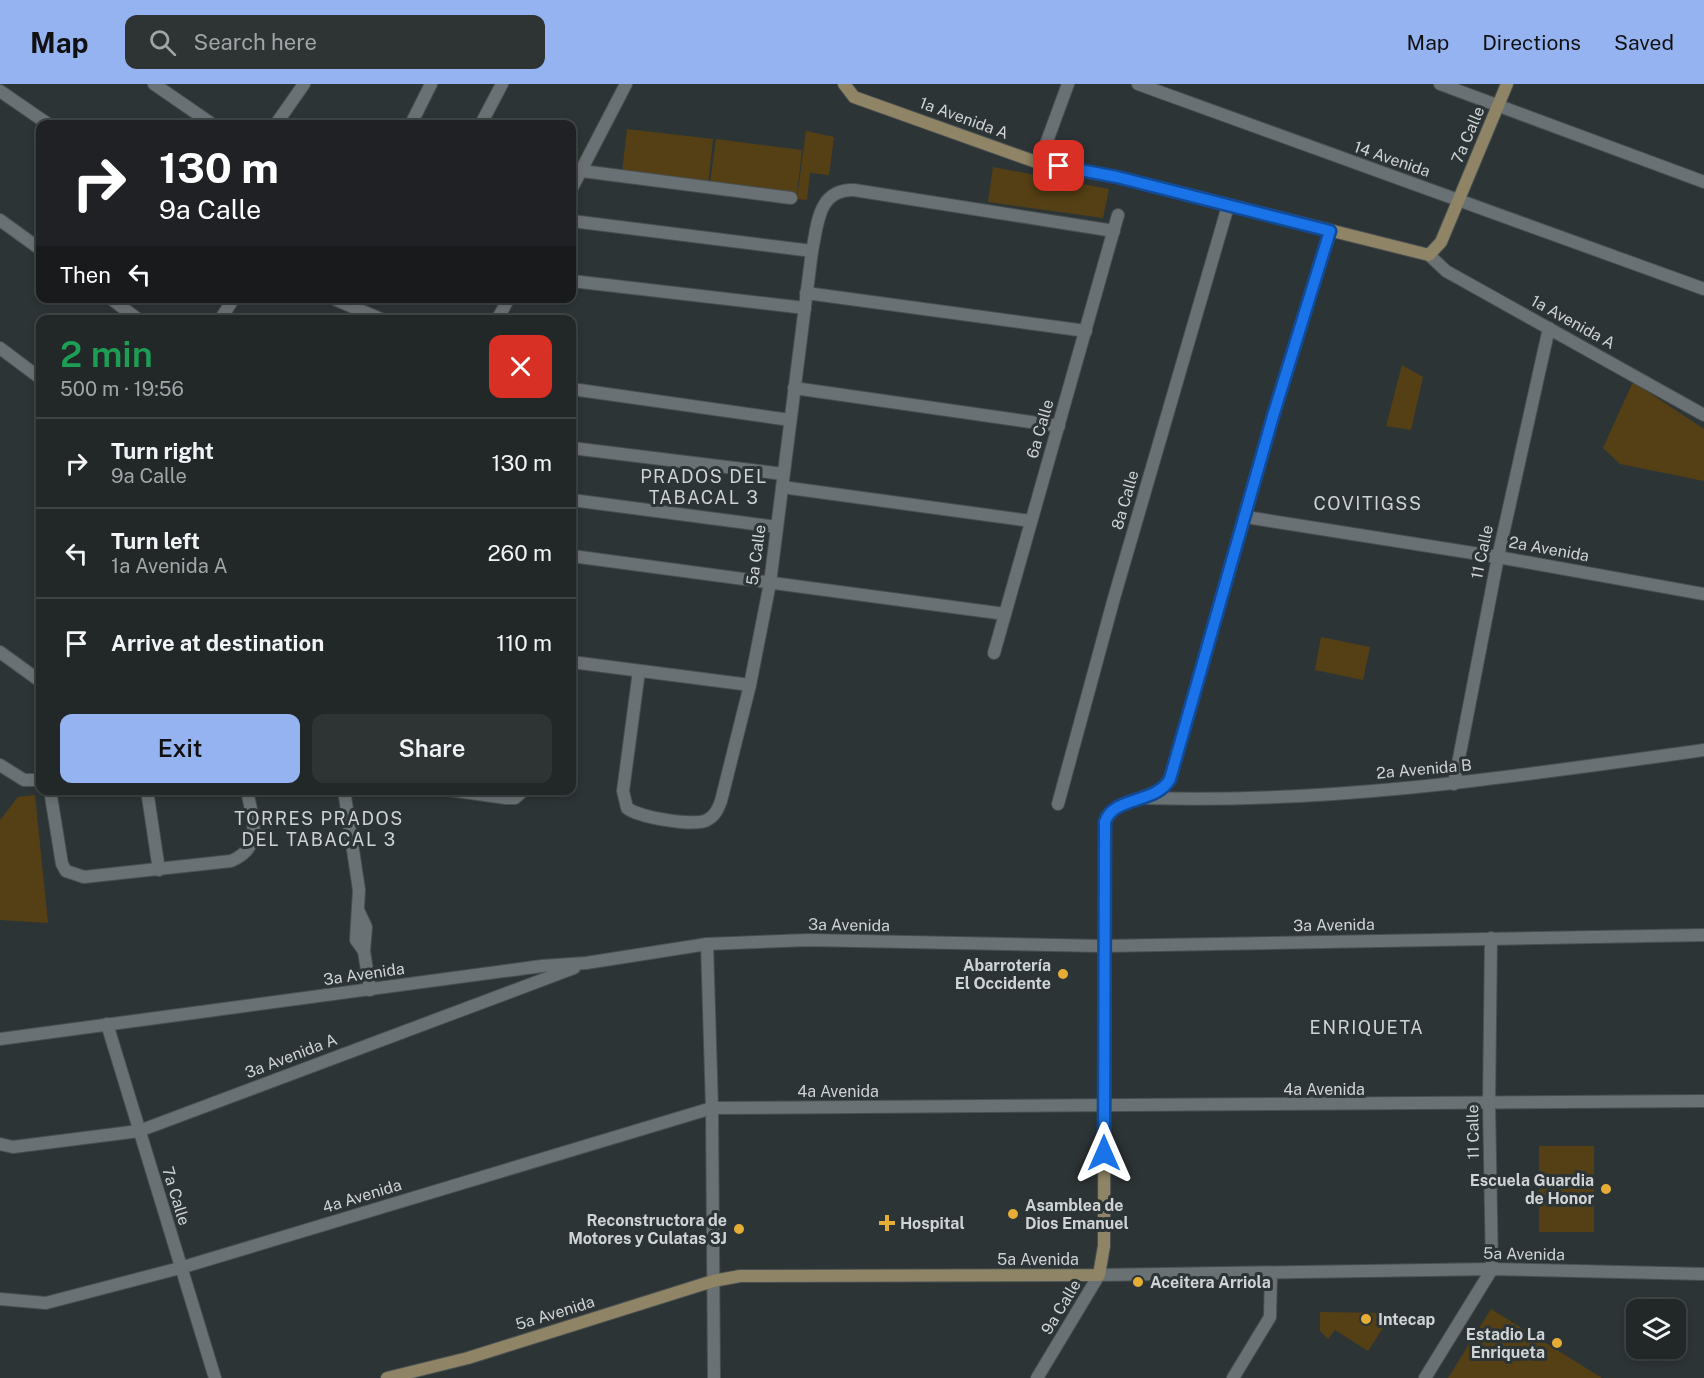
<!DOCTYPE html>
<html lang="en">
<head>
<meta charset="utf-8">
<style>
  :root { --surface:#222728; --page:#2e3334; --text:#f1f3f6; --muted:#a2a5a8; --line:#3f4445; --accent:#95b2f1 }
  body { margin:0; font-family:"Public Sans",sans-serif; background:var(--page); color:var(--text); height:100vh; display:flex; flex-direction:column; font-size:22px; white-space:nowrap }
  * { box-sizing:border-box; margin:0 }
  p { font-size:20px; color:var(--muted) }
  .icon { flex:none; width:33px; height:33px; fill:none; stroke:currentColor; stroke-width:2; stroke-linecap:round; stroke-linejoin:round }
  .map { position:relative; flex:1; overflow:hidden }
  .side { position:absolute; left:36px; top:231px; width:540px; height:480px; display:flex; flex-direction:column; background:var(--surface); border-radius:12px; box-shadow:0 3px 9px #0003,0 0 0 2px var(--line) }
  .side>* { flex:none }
  .guide { position:absolute; left:36px; top:36px; width:540px; height:183px; border-radius:12px; box-shadow:0 3px 9px #0003,0 0 0 2px var(--line); background:#202124; color:#fff; overflow:hidden }
  .tools { position:absolute; left:1626px; top:1215px; display:grid; gap:12px }
  .tools a { display:grid; place-items:center; width:60px; height:60px; border-radius:12px; background:var(--surface); box-shadow:0 3px 9px #0003,0 0 0 2px var(--line); font-size:30px }
  .pin { position:absolute; display:grid; place-items:center; width:51px; height:51px; color:#fff; margin:-26px; border-radius:12px; box-shadow:0 3px 9px #0006 }
  .me { position:absolute; width:66px; margin:-33px; rotate:0deg; stroke-linejoin:round; filter:drop-shadow(0 0 4px #0008) }
  .turn { display:flex; align-items:center; gap:21px; height:126px; padding:0 24px; font-size:27px }
  .turn .icon { width:78px; height:78px; stroke-width:2.5 }
  .turn b { display:block; font-size:42px; line-height:51px }
  .then { display:flex; align-items:center; height:57px; padding:0 24px; background:#0003; gap:12px; font-size:22px }
  .round { display:grid; place-items:center; flex:none; width:63px; height:63px; border-radius:12px; background:var(--page) }
  .headline { display:flex; align-items:center; justify-content:space-between; height:102px; padding:0 24px }
  h1 { font-size:36px; font-weight:600; line-height:45px; color:#1e9e55 }
  .action { display:flex; gap:12px; margin-top:auto; padding:12px 24px }
  .action a { flex:1; height:69px; border-radius:12px; background:var(--accent); color:#111; font-size:24px; font-weight:600; line-height:69px; text-align:center }
  .action a+a { background:var(--page); color:var(--text) }
  ul { padding:0; list-style:none }
  li { display:flex; align-items:center; gap:18px; height:90px; padding:0 24px; border-top:2px solid var(--line) }
  li div { flex:1 }
  li b { display:block; font-size:22px }
  li em { font-style:normal }
  header { display:flex; align-items:center; gap:36px; box-sizing:border-box; height:84px; padding:0 30px; background:var(--accent); color:#111 }
  header strong { font-size:28px }
  nav { display:flex; gap:33px; margin-inline-start:auto; font-size:21px }
  .search { width:420px; height:54px; background:var(--page); display:flex; align-items:center; gap:15px; box-sizing:border-box; padding:0 21px; border-radius:12px; color:var(--muted); font-size:22px }
  .map>svg:first-child { display:block }
  .green { fill:#554015 }
  .lines { fill:none; stroke-linecap:round; stroke-linejoin:round }
  .street-casing { stroke:#494f51; stroke-width:14 }
  .secondary-casing { stroke:#494f51; stroke-width:14 }
  .street { stroke:#6a7174; stroke-width:12 }
  .secondary { stroke:#8f8465; stroke-width:12 }
  .route-casing { stroke:#114b97; stroke-width:15 }
  .route { stroke:#1a73e8; stroke-width:10 }
  .poi-dot { fill:#e5ad35; stroke:#2d3436; stroke-width:2 }
  .labels { text-anchor:middle; dominant-baseline:central; stroke-width:6; stroke-linejoin:round; paint-order:stroke }
  .street-label { font-size:16px; fill:#cfd3d5; stroke:#2d3436 }
  .poi-label { font-size:16px; font-weight:bold; fill:#cfd3d5; stroke:#2d3436; text-anchor:end }
  .neighbourhood-label { font-size:18px; letter-spacing:1.5px; fill:#cfd3d5; stroke:#2d3436 }
</style>
</head>
<body>
<header>
<strong>Map</strong>
<div class="search"><svg class="icon" aria-label="search" viewBox="0 0 24 24"><circle cx="10" cy="10" r="6"/><path d="M15 15l6 6"/></svg>Search here</div>
<nav><a>Map</a><a>Directions</a><a>Saved</a></nav>
</header>
<div class="map">
<svg width="1704" height="1294" viewBox="0 0 1704 1294">
  <rect width="100%" height="100%" fill="#2d3436"/>
  <g class="green">
    <path d="M627,45l86,10 -5,45 -86,-11z"/>
    <path d="M806,47l28,6 -5,38 -19,-2 -3,27 -10,-1z"/>
    <path d="M716,55l86,11 -5,44 -87,-11z"/>
    <path d="M993,83l116,22 -6,29 -115,-16z"/>
    <path d="M1402,281l21,12 -12,53 -25,-4z"/>
    <path d="M1633,298l71,47v52l-84,-17 -17,-16z"/>
    <path d="M1321,553l49,10 -7,33 -48,-10z"/>
    <path d="M35,711l13,128 -48,-3v-100l18,-23z"/>
    <rect x="1539" y="1062" width="55" height="86"/>
    <path d="M1491,1225l111,69h-154z"/>
    <path d="M1320,1228l64,1 6,4 -22,34 -33,-21 -7,9 -8,-8z"/>
  </g>
  <g class="lines">
    <defs>
      <g id="street">
        <path d="M154,0l58,40"/>
        <path d="M1138,0l566,205"/>
        <path d="M1440,0l264,98"/>
        <path d="M0,7l48,33"/>
        <path d="M276,40l28,-40"/>
        <path d="M411,40l20,-40"/>
        <path d="M481,40l21,-40"/>
        <path d="M1039,79l29,-79"/>
        <path d="M582,87l209,27"/>
        <path d="M572,104l54,-104"/>
        <path d="M0,136l40,29"/>
        <path d="M572,137l240,30"/>
        <path d="M1429,171l17,16 258,144"/>
        <path d="M572,197l233,27"/>
        <path d="M806,209l280,38"/>
        <path d="M110,214l29,22"/>
        <path d="M332,214l51,22"/>
        <path d="M220,236l14,-22"/>
        <path d="M497,236l12,-22"/>
        <path d="M0,264l40,30"/>
        <path d="M794,304l265,38"/>
        <path d="M572,305l218,31"/>
        <path d="M572,364l211,26"/>
        <path d="M782,403l249,34"/>
        <path d="M572,416l205,27"/>
        <path d="M1246,433l252,40 206,37"/>
        <path d="M572,472l433,58"/>
        <path d="M0,568l40,29"/>
        <path d="M994,569l124,-438"/>
        <path d="M572,578l178,23"/>
        <path d="M639,587l-16,120 4,17c11,9 67,19 80,12 8,-4 11,-11 14,-19l29,-116 20,-102 42,-332c6,-28 6,-62 42,-61l260,41"/>
        <path d="M0,681l24,15h16"/>
        <path d="M1454,700l44,-227 51,-229"/>
        <path d="M50,706l12,74 4,7 18,6 147,-16c34,-14 21,-42 16,-71"/>
        <path d="M147,706l12,80"/>
        <path d="M344,706l15,100 -3,50 8,11 6,39"/>
        <path d="M449,706l57,8h9l9,-8"/>
        <path d="M1145,714c188,6 374,-22 559,-48"/>
        <path d="M1058,720l56,-206 114,-392"/>
        <path d="M359,828l7,15 -2,24"/>
        <path d="M707,860l5,164 2,270"/>
        <path d="M107,940l108,354"/>
        <path d="M0,955l542,-73 44,-3 121,-19 102,-4 294,6 601,-11"/>
        <path d="M0,1060l13,3 126,-16 435,-163"/>
        <path d="M0,1215l46,4 134,-35 532,-160 992,-7"/>
        <path d="M1037,1294l62,-103 393,-6 212,5"/>
        <path d="M1233,1294l37,-61 1,-44"/>
        <path d="M1425,1294l67,-109 -3,-165 2,-166"/>
      </g>
      <g id="secondary">
        <path d="M844,0l10,13 185,66 78,14 312,78 12,-13 66,-158"/>
        <path d="M387,1294l81,-20 245,-77 27,-5 359,-1 5,-29 1,-424c8,-26 51,-19 65,-43l103,-363 57,-185"/>
      </g>
    </defs>
    <use href="#street" class="street-casing"/>
    <use href="#secondary" class="secondary-casing"/>
    <use href="#street" class="street"/>
    <use href="#secondary" class="secondary"/>
  </g>
  <g class="lines">
    <defs>
      <path id="route" d="M1059,82l58,11 213,54 -57,185 -103,363c-14,25 -57,17 -65,43l-1,331"/>
    </defs>
    <use href="#route" class="route-casing"/>
    <use href="#route" class="route"/>
  </g>
  <g class="poi-dot">
    <circle cx="1063" cy="890" r="6"/>
    <circle cx="1606" cy="1105" r="6"/>
    <circle cx="1013" cy="1130" r="6"/>
    <path d="M884 1130h6v6h6v6h-6v6h-6v-6h-6v-6h6z"/>
    <circle cx="739" cy="1145" r="6"/>
    <circle cx="1138" cy="1198" r="6"/>
    <circle cx="1366" cy="1235" r="6"/>
    <circle cx="1557" cy="1259" r="6"/>
  </g>
  <g class="labels">
    <g class="street-label">
      <text transform="translate(964 34) rotate(20)">1a Avenida A</text>
      <text transform="translate(1468 51) rotate(-67)">7a Calle</text>
      <text transform="translate(1392 75) rotate(19)">14 Avenida</text>
      <text transform="translate(1573 238) rotate(29)">1a Avenida A</text>
      <text transform="translate(1040 345) rotate(-74)">6a Calle</text>
      <text transform="translate(1125 416) rotate(-74)">8a Calle</text>
      <text transform="translate(1549 465) rotate(10)">2a Avenida</text>
      <text transform="translate(1482 468) rotate(-78)">11 Calle</text>
      <text transform="translate(756 471) rotate(-82)">5a Calle</text>
      <text transform="translate(1424 685) rotate(-5)">2a Avenida B</text>
      <text transform="translate(849 841) rotate(1)">3a Avenida</text>
      <text transform="translate(1334 841) rotate(-1)">3a Avenida</text>
      <text transform="translate(364 890) rotate(-8)">3a Avenida</text>
      <text transform="translate(291 972) rotate(-21)">3a Avenida A</text>
      <text x="1324" y="1005">4a Avenida</text>
      <text x="838" y="1007">4a Avenida</text>
      <text transform="translate(1473 1048) rotate(-91)">11 Calle</text>
      <text transform="translate(176 1112) rotate(73)">7a Calle</text>
      <text transform="translate(362 1112) rotate(-17)">4a Avenida</text>
      <text transform="translate(1524 1170) rotate(1)">5a Avenida</text>
      <text x="1038" y="1175">5a Avenida</text>
      <text transform="translate(1061 1223) rotate(-59)">9a Calle</text>
      <text transform="translate(555 1229) rotate(-17)">5a Avenida</text>
    </g>
    <g class="poi-label">
      <text x="1051" y="881">Abarrotería<tspan x="1051" dy="18">El Occidente</tspan></text>
      <text x="1594" y="1096">Escuela Guardia<tspan x="1594" dy="18">de Honor</tspan></text>
      <text x="1025" y="1121" text-anchor="start">Asamblea de<tspan x="1025" dy="18">Dios Emanuel</tspan></text>
      <text x="727" y="1136">Reconstructora de<tspan x="727" dy="18">Motores y Culatas 3J</tspan></text>
      <text x="900" y="1139" text-anchor="start">Hospital</text>
      <text x="1150" y="1198" text-anchor="start">Aceitera Arriola</text>
      <text x="1378" y="1235" text-anchor="start">Intecap</text>
      <text x="1545" y="1250">Estadio La<tspan x="1545" dy="18">Enriqueta</tspan></text>
    </g>
    <g class="neighbourhood-label">
      <text x="704" y="392">PRADOS DEL<tspan x="704" dy="21">TABACAL 3</tspan></text>
      <text x="1368" y="419">COVITIGSS</text>
      <text x="319" y="734">TORRES PRADOS<tspan x="319" dy="21">DEL TABACAL 3</tspan></text>
      <text x="1367" y="943">ENRIQUETA</text>
    </g>
  </g>
</svg>
<div class="tools">
<a><svg class="icon" aria-label="layers" viewBox="0 0 24 24"><path d="M12 4l9 5-9 5-9-5zM3 14l9 5 9-5"/></svg></a>
</div>
<div class="pin" style="left:1059px;top:82px;background:#d93025"><svg class="icon" aria-label="arrive" viewBox="0 0 24 24"><path d="M6 21V4h12l-3 4 3 4H6"/></svg></div>
<svg class="me" style="left:1104px;top:1069px" viewBox="-20 -20 40 40"><path d="M0-17L14 15 0 8-14 15z" fill="#1a73e8" stroke="#fff" stroke-width="4"/></svg>
<div class="guide">
<div class="turn"><svg class="icon" aria-label="right" viewBox="0 0 24 24"><path d="M7 20v-9h11M14 6l5 5-5 5"/></svg><div><b>130 m</b>9a Calle</div></div>
<div class="then">Then<svg class="icon" aria-label="left" viewBox="0 0 24 24"><path d="M17 20v-9H6M10 6l-5 5 5 5"/></svg></div>
</div>
<section class="side">
<div class="headline"><div><h1>2 min</h1><p>500 m · 19:56</p></div><a class="round" style="background:#d93025;color:#fff"><svg class="icon" aria-label="close" viewBox="0 0 24 24"><path d="M6 6l12 12M18 6L6 18"/></svg></a></div>
<ul>
<li><svg class="icon" aria-label="right" viewBox="0 0 24 24"><path d="M7 20v-9h11M14 6l5 5-5 5"/></svg><div><b>Turn right</b><p>9a Calle</p></div><em>130 m</em></li>
<li><svg class="icon" aria-label="left" viewBox="0 0 24 24"><path d="M17 20v-9H6M10 6l-5 5 5 5"/></svg><div><b>Turn left</b><p>1a Avenida A</p></div><em>260 m</em></li>
<li><svg class="icon" aria-label="arrive" viewBox="0 0 24 24"><path d="M6 21V4h12l-3 4 3 4H6"/></svg><div><b>Arrive at destination</b></div><em>110 m</em></li>
</ul>
<div class="action"><a>Exit</a><a>Share</a></div>
</section>
</div>
</body>
</html>
